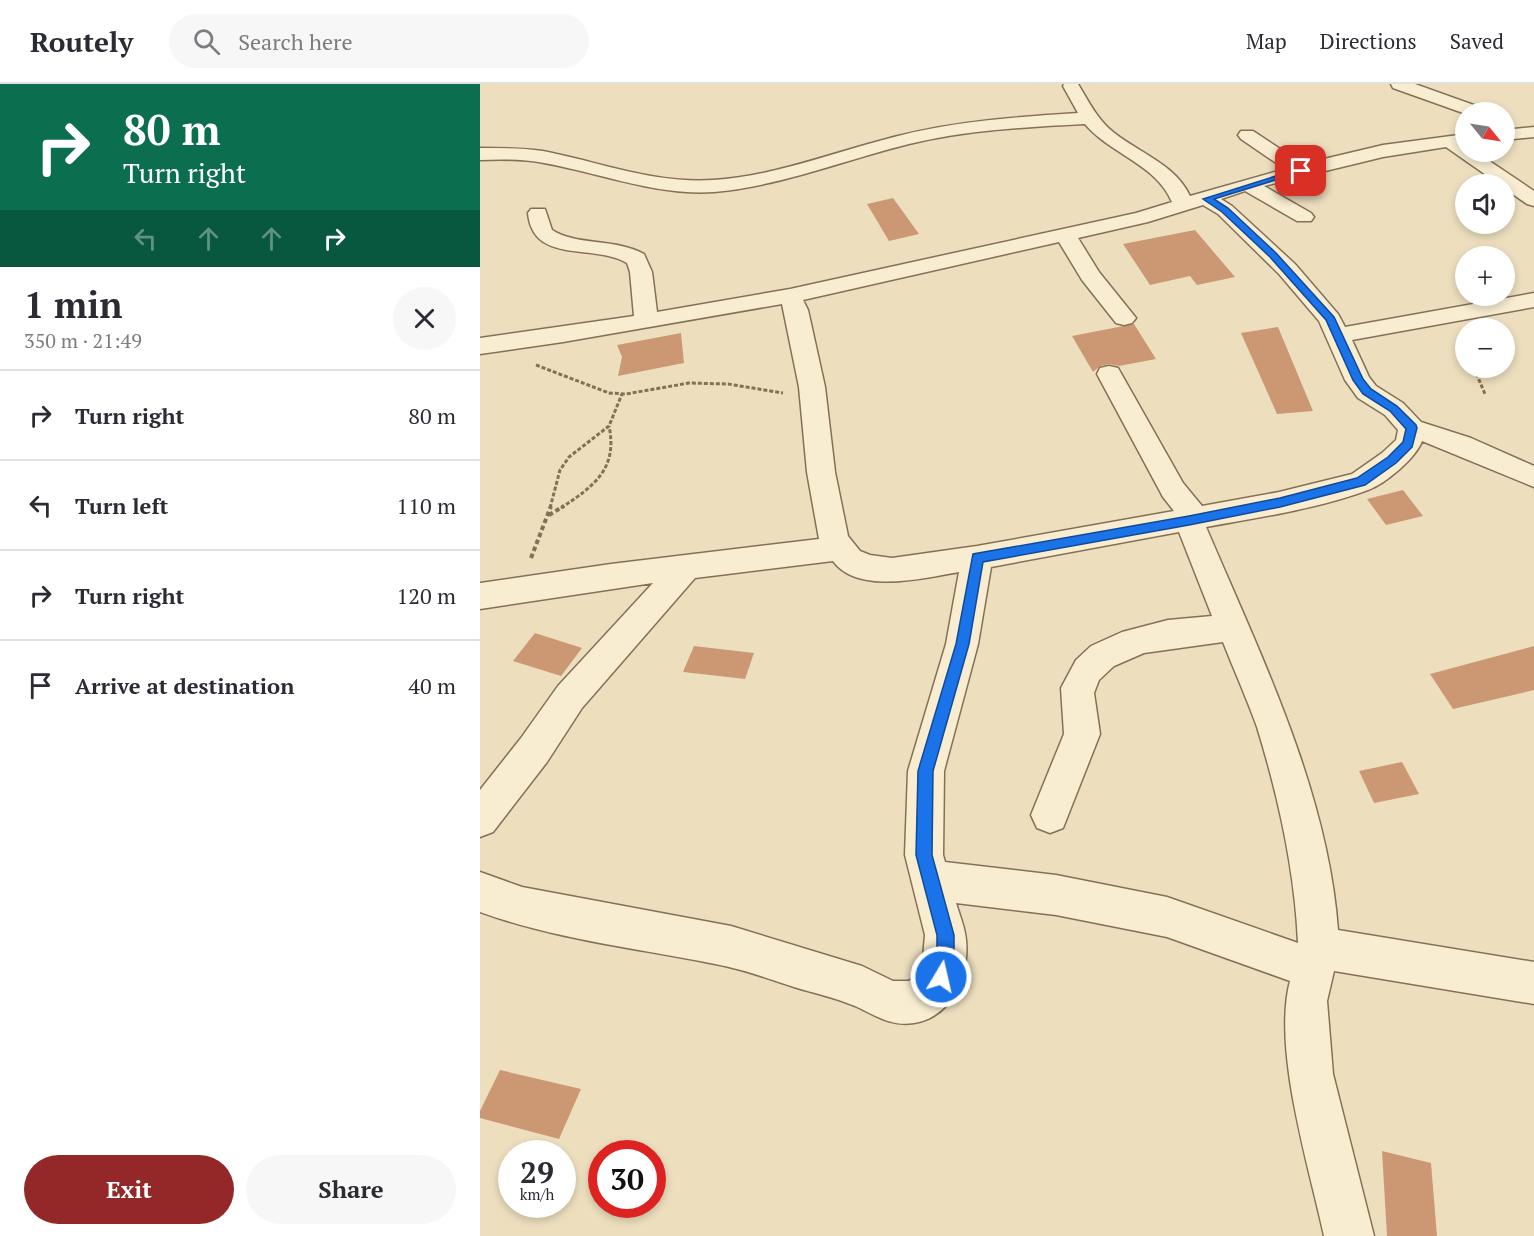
<!DOCTYPE html>
<html lang="en">
<head>
<meta charset="utf-8">
<style>
  :root { --surface:#fff; --page:#f7f7f7; --text:#2b2b33; --muted:#7c7c81; --line:#e1e1e2; --accent:#942728 }
  body { margin:0; font-family:"PT Serif",serif; background:var(--page); color:var(--text); height:100vh; display:flex; flex-direction:column; font-size:22px; white-space:nowrap }
  * { box-sizing:border-box; margin:0 }
  p { font-size:20px; color:var(--muted) }
  .icon { flex:none; width:33px; height:33px; fill:none; stroke:currentColor; stroke-width:2; stroke-linecap:round; stroke-linejoin:round }
  .map { position:relative; flex:1; overflow:hidden }
  .sheet { display:flex; flex-direction:column; background:var(--surface); width:480px }
  .sheet>* { flex:none }
  .hud { background:#0b6e4f; color:#fff; overflow:hidden }
  .needle { width:39px; rotate:120deg }
  .controls { position:absolute; left:975px; top:18px; display:grid; gap:12px }
  .controls a { display:grid; place-items:center; width:60px; height:60px; border-radius:50%; background:var(--surface); box-shadow:0 3px 9px #0003; font-size:30px }
  .speed { position:absolute; left:18px; top:1056px; display:flex; gap:12px; font-size:30px; font-weight:700; text-align:center }
  .speed>* { display:grid; place-content:center; width:78px; height:78px; border-radius:50%; background:var(--surface); box-shadow:0 3px 9px #0003; line-height:1 }
  .speed small { font-size:15px; font-weight:400 }
  .speed .limit { border:9px solid #d22; background:#fff; color:#111 }
  .pin { position:absolute; display:grid; place-items:center; width:51px; height:51px; color:#fff; margin:-26px; border-radius:12px; box-shadow:0 3px 9px #0006 }
  .me { position:absolute; width:66px; margin:-33px; rotate:9deg; stroke-linejoin:round; filter:drop-shadow(0 0 4px #0008) }
  .turn { display:flex; align-items:center; gap:21px; height:126px; padding:0 24px; font-size:27px }
  .turn .icon { width:78px; height:78px; stroke-width:2.5 }
  .turn b { display:block; font-size:42px; line-height:51px }
  .lanes { display:flex; align-items:center; height:57px; padding:0 24px; background:#0003; justify-content:center; gap:30px; direction:ltr }
  .lanes .off { opacity:.35 }
  .round { display:grid; place-items:center; flex:none; width:63px; height:63px; border-radius:32px; background:var(--page) }
  .head { display:flex; align-items:center; justify-content:space-between; height:102px; padding:0 24px }
  h1 { font-size:36px; font-weight:700; line-height:45px }
  .action { display:flex; gap:12px; margin-top:auto; padding:12px 24px }
  .action a { flex:1; height:69px; border-radius:36px; background:var(--accent); color:#fff; font-size:24px; font-weight:700; line-height:69px; text-align:center }
  .action a+a { background:var(--page); color:var(--text) }
  ul { padding:0; list-style:none }
  li { display:flex; align-items:center; gap:18px; height:90px; padding:0 24px; border-top:2px solid var(--line) }
  li div { flex:1 }
  li b { display:block; font-size:22px }
  li em { font-style:normal }
  header { display:flex; align-items:center; gap:36px; box-sizing:border-box; height:84px; padding:0 30px; background:var(--surface); border-bottom:2px solid var(--line) }
  header strong { font-size:28px }
  nav { display:flex; gap:33px; margin-inline-start:auto; font-size:21px }
  .search { width:420px; height:54px; background:var(--page); display:flex; align-items:center; gap:15px; box-sizing:border-box; padding:0 21px; border-radius:33px; color:var(--muted); font-size:22px }
  main { display:flex; flex:1; min-height:0 }
  .map>svg:first-child { display:block }
  .building { fill:#cc9874 }
  .lines { fill:none; stroke-linecap:round; stroke-linejoin:round }
  .minor-casing { stroke:#857057; stroke-width:3 }
  .path-far1 { stroke:#857057; stroke-width:3; stroke-dasharray:4 2; stroke-linecap:butt }
  .path { stroke:#857057; stroke-width:4; stroke-dasharray:4.5 3; stroke-linecap:butt }
  .minor { fill:#f8edd1; fill-rule:evenodd }
  .route { fill:#1a73e8; stroke:#114b97; stroke-width:1.5 }
</style>
</head>
<body>
<header>
<strong>Routely</strong>
<div class="search"><svg class="icon" aria-label="search" viewBox="0 0 24 24"><circle cx="10" cy="10" r="6"/><path d="M15 15l6 6"/></svg>Search here</div>
<nav><a>Map</a><a>Directions</a><a>Saved</a></nav>
</header>
<main>
<section class="sheet">
<div class="hud">
<div class="turn"><svg class="icon" aria-label="right" viewBox="0 0 24 24"><path d="M7 20v-9h11M14 6l5 5-5 5"/></svg><div><b>80 m</b>Turn right</div></div>
<div class="lanes"><svg class="icon off" aria-label="left" viewBox="0 0 24 24"><path d="M17 20v-9H6M10 6l-5 5 5 5"/></svg><svg class="icon off" aria-label="ahead" viewBox="0 0 24 24"><path d="M12 20V5M6 11l6-6 6 6"/></svg><svg class="icon off" aria-label="ahead" viewBox="0 0 24 24"><path d="M12 20V5M6 11l6-6 6 6"/></svg><svg class="icon" aria-label="right" viewBox="0 0 24 24"><path d="M7 20v-9h11M14 6l5 5-5 5"/></svg></div>
</div>
<div class="head"><div><h1>1 min</h1><p>350 m · 21:49</p></div><a class="round"><svg class="icon" aria-label="close" viewBox="0 0 24 24"><path d="M6 6l12 12M18 6L6 18"/></svg></a></div>
<ul>
<li><svg class="icon" aria-label="right" viewBox="0 0 24 24"><path d="M7 20v-9h11M14 6l5 5-5 5"/></svg><div><b>Turn right</b></div><em>80 m</em></li>
<li><svg class="icon" aria-label="left" viewBox="0 0 24 24"><path d="M17 20v-9H6M10 6l-5 5 5 5"/></svg><div><b>Turn left</b></div><em>110 m</em></li>
<li><svg class="icon" aria-label="right" viewBox="0 0 24 24"><path d="M7 20v-9h11M14 6l5 5-5 5"/></svg><div><b>Turn right</b></div><em>120 m</em></li>
<li><svg class="icon" aria-label="arrive" viewBox="0 0 24 24"><path d="M6 21V4h12l-3 4 3 4H6"/></svg><div><b>Arrive at destination</b></div><em>40 m</em></li>
</ul>
<div class="action"><a>Exit</a><a>Share</a></div>
</section>
<div class="map">
<svg width="1054" height="1152" viewBox="0 0 1054 1152">
  <rect width="100%" height="100%" fill="#eddfbe"/>
  <g class="building">
    <path d="M413,114l26,36 -30,7 -22,-37z"/>
    <path d="M715,146l40,47 -38,8 -7,-9 -40,9 -27,-41z"/>
    <path d="M654,240l22,35 -37,7 -10,-2 -9,2 -7,6 -21,-36z"/>
    <path d="M798,243l35,84 -36,3 -36,-81z"/>
    <path d="M201,249l3,30 -66,13 4,-19 -5,-12z"/>
    <path d="M923,406l20,26 -37,9 -19,-26z"/>
    <path d="M55,549l47,15 -21,28 -48,-15z"/>
    <path d="M214,562l60,7 -9,26 -62,-7z"/>
    <path d="M1054,562v44l-81,19 -23,-35z"/>
    <path d="M922,678l17,32 -45,9 -15,-32z"/>
    <path d="M20,986l81,19 -22,50 -79,-21v-7z"/>
    <path d="M902,1067l49,12 6,73h-50z"/>
  </g>
  <g class="lines">
    <defs>
      <g id="minor">
        <path d="M584,0h14c11,18 19,35 35,48 26,21 62,32 77,64l95,-27 -44,-30 -3,-4 3,-4h12l50,33 80,-19 83,-11v18h10l58,39v15l-7,-2 -23,-16v-4h-5l-53,-37 -63,10 -119,29 47,27 3,4 -3,4h-14l-52,-30 -24,8 11,7 63,58 43,50 7,13 189,-34v14l-182,33 17,37 7,9 27,17 18,19 50,16 63,28v21l-112,-46c-6,17 -37,43 -54,49 -48,18 -111,28 -162,37 54,127 122,264 132,403l196,32v42l-200,-33 -7,30 6,73 41,162h-50c-15,-70 -52,-187 -34,-255l-123,-44 -111,-22 -100,-12c3,10 7,20 9,30 7,36 -11,84 -51,90 -23,4 -39,-8 -59,-17 -19,-8 -41,-13 -61,-19 -22,-7 -43,-15 -65,-20 -83,-18 -169,-26 -249,-55v-40l42,15 209,39 131,40 31,15h16l13,-12 3,-34 -20,-80 3,-84 38,-127 13,-72c-35,6 -101,23 -126,-11l-138,17 -113,130 -35,54 -54,70 -13,5v-47l41,-52 37,-52 95,-103 -173,26v-26l131,-19 208,-25 -12,-67 -8,-85 -17,-83 -219,38 -83,12v-16l154,-22 -4,-44 -3,-9c-34,-20 -94,2 -99,-50l3,-4h14l7,21c25,16 62,8 92,24l8,18 5,40 133,-23 346,-76 36,-11c-16,-38 -62,-48 -87,-78 -59,3 -118,6 -176,20 -65,16 -128,42 -195,48 -58,4 -114,-19 -170,-29 -21,-4 -43,-4 -64,-3v-12c21,0 42,0 63,3 56,11 112,33 170,29 64,-4 123,-29 185,-44 59,-15 119,-19 180,-23l-15,-27zM723,121l15,9 61,60 40,47 26,59 13,18 27,17 13,15 -2,10 -14,13 -30,21 -73,18 -77,14 -19,-23 -65,-115 -9,-2 -9,2 -3,6 66,123 11,14 -197,35 -85,12 -22,-3 -10,-4 -12,-15 -13,-64 -10,-85 -17,-77 -5,-10 256,-58 23,38 34,43 8,2 8,-2 4,-5 -37,-46 -21,-34 70,-16zM699,448l33,84 -44,4 -46,12 -31,14 -15,14 -15,28 3,46 -33,81 6,13 13,5 13,-5 37,-94 -6,-41 5,-13 15,-14 30,-13 79,-11c11,28 24,57 34,85 21,68 38,145 41,216l-131,-46 -111,-22 -111,-13 -2,-7 1,-84 34,-127 13,-77z"/>
        <path d="M911,0h24l67,24 3,4 -19,2 -73,-26z"/>
        <path d="M1054,43v10l-30,3v-10z"/>
      </g>
    </defs>
    <use href="#minor" class="minor-casing"/>
    <g class="path-far1">
      <path d="M980,255l6,10"/>
      <path d="M56,281l73,28 17,1 63,-11 39,1 55,9"/>
      <path d="M994,284l11,26"/>
      <path d="M70,424l10,-38 9,-13 40,-31 13,-32"/>
      <path d="M81,424c33,-22 57,-39 48,-82"/>
    </g>
    <g class="path">
      <path d="M69,431l15,-9"/>
      <path d="M51,474l20,-52"/>
    </g>
    <use href="#minor" class="minor"/>
  </g>
  <path class="route" d="M818,85l7,2 -91,28 14,9 48,45 58,64 29,62 8,10 26,17 19,19 1,3 -5,19 -16,16 -31,22 -85,22 -91,18 -206,37 -14,82 -36,127 -1,84 22,80v22l-7,26 -6,3 -6,-3 -3,-6 5,-20v-22l-21,-80 2,-84 38,-127 17,-90 216,-38 91,-18 77,-20 31,-21 15,-15 3,-13 -16,-18 -27,-17 -10,-14 -27,-60 -56,-63 -48,-45 -19,-13z"/>
</svg>
<div class="controls">
<a><svg class="needle" viewBox="-14 -14 28 28"><path d="M0-13l5 13h-10z" fill="#e53935"/><path d="M0 13l5-13h-10z" fill="#7c7c81"/></svg></a>
<a><svg class="icon" aria-label="sound" viewBox="0 0 24 24"><path d="M4 9h4l5-4v14l-5-4H4zM17 9q2 3 0 6"/></svg></a>
<a>+</a>
<a>−</a>
</div>
<div class="speed"><div>29<small>km/h</small></div><div class="limit">30</div></div>
<div class="pin" style="left:821px;top:87px;background:#d93025"><svg class="icon" aria-label="arrive" viewBox="0 0 24 24"><path d="M6 21V4h12l-3 4 3 4H6"/></svg></div>
<svg class="me" style="left:461px;top:893px" viewBox="-20 -20 40 40"><circle r="17" fill="#1a73e8" stroke="#fff" stroke-width="3"/><path d="M0-11L8 9 0 5-8 9z" fill="#fff"/></svg>
</div>
</main>
</body>
</html>
